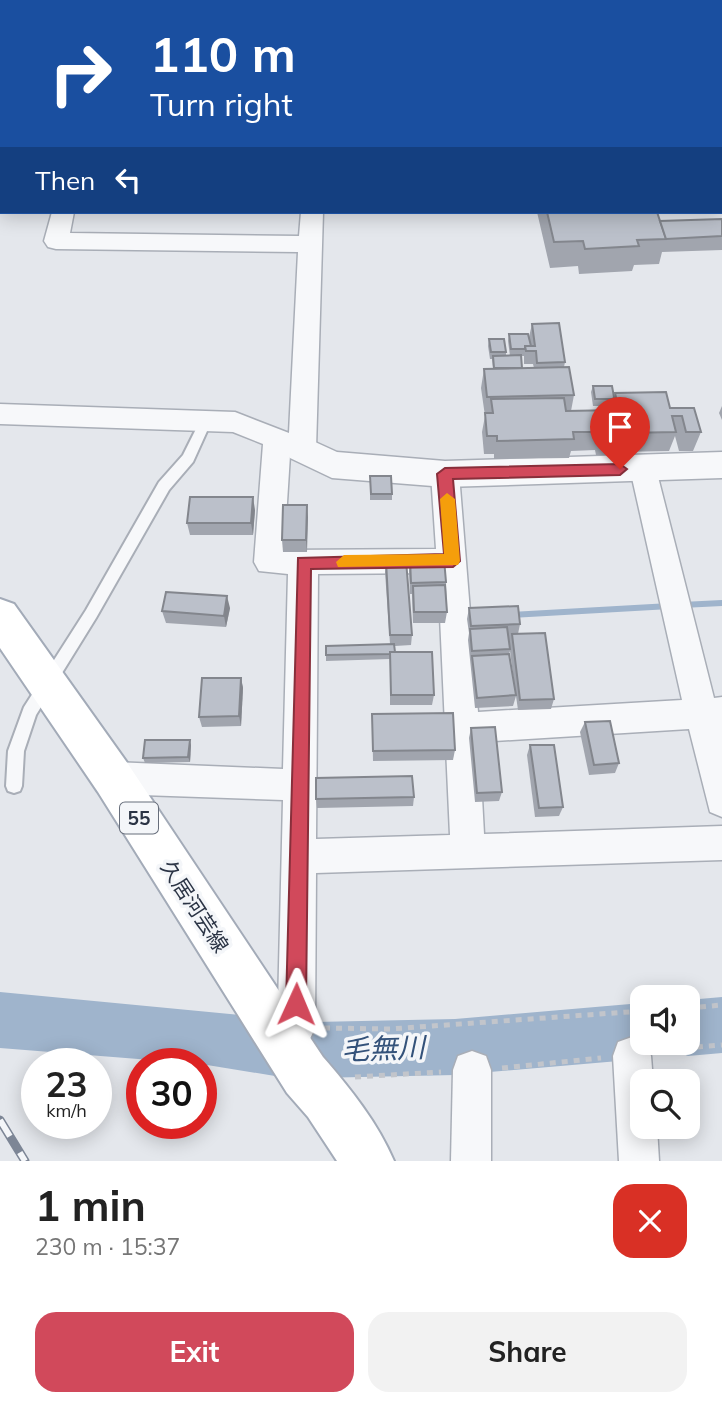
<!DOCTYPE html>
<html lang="en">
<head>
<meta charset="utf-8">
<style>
  :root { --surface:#fff; --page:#f2f2f2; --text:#222; --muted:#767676; --accent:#d1495b }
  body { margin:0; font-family:Mulish,"Noto Sans JP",sans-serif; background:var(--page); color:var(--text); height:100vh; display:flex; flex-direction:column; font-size:26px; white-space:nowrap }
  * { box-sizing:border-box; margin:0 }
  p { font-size:23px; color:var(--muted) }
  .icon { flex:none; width:38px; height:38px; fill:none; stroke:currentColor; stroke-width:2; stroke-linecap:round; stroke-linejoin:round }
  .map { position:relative; height:1161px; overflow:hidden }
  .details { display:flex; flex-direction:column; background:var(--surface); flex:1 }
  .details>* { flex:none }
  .hud { position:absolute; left:0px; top:0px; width:723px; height:214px; box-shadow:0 4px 18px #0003; background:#1a4fa0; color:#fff; overflow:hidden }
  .tools { position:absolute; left:630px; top:985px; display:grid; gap:14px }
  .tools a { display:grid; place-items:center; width:70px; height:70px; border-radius:14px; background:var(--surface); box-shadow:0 4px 18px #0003; font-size:35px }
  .speed { position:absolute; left:21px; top:1048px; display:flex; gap:14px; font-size:35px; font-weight:700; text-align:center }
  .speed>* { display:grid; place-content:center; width:91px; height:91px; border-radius:50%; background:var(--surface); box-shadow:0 4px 18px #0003; line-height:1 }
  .speed small { font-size:18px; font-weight:400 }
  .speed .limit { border:10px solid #d22; background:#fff; color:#111 }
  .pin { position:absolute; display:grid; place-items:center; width:60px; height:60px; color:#fff; margin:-72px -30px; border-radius:50% 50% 50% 0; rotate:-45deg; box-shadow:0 0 7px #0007 }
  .pin .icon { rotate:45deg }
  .me { position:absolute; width:77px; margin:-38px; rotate:1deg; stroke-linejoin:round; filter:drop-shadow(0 0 5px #0008) }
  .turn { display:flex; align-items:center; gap:24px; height:147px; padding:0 35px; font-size:32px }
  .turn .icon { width:91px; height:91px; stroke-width:2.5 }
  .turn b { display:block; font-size:49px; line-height:60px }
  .then { display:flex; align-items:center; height:66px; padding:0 35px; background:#0003; gap:14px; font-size:26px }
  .round { display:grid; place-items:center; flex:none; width:74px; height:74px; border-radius:21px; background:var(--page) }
  .head { display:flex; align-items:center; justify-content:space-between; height:119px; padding:0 35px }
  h1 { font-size:42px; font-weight:700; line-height:52px }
  .primary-button { display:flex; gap:14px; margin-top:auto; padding:14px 35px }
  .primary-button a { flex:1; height:80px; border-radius:21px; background:var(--accent); color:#fff; font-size:28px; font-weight:700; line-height:80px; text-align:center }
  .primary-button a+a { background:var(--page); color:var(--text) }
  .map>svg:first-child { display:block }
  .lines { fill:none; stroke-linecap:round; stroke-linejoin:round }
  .stream { stroke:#9fb4cc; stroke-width:6 }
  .river { fill:#9fb4cc; fill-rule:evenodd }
  .service-casing { stroke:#a9aeb7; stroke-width:4 }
  .minor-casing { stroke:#a9aeb7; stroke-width:3 }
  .tertiary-casing { stroke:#a9aeb7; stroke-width:3 }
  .primary-casing { stroke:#a3abb8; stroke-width:4 }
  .path { stroke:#c2c5cb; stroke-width:5; stroke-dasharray:6 6; stroke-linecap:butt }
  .service { fill:#f7f8fa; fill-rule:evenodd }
  .minor { fill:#f7f8fa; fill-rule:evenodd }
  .tertiary { fill:#f7f8fa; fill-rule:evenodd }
  .primary { fill:#fff; fill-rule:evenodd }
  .rail-casing { stroke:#7d8696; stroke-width:9 }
  .rail { stroke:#f4f6f9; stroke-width:6; stroke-dasharray:19; stroke-linecap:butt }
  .wall { fill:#a1a5ae; fill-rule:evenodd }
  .shaded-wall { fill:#83868d }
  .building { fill:#bbc0ca; stroke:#83868d; stroke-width:2 }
  .route { fill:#d1495b; stroke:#882f3b; stroke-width:2 }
  .slow { fill:#f59e0b }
  .labels { text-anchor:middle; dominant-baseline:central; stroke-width:7; stroke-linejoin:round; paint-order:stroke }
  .shield { fill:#f4f6f9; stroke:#676e7b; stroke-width:2 }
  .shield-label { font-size:19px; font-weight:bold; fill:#2b3445 }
  .street-label { font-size:21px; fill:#2b3445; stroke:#f4f6f9 }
  .near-water-label { font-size:28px; font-style:italic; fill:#34527a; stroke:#f4f6f9 }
</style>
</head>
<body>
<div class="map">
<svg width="722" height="1161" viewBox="0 0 722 1161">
  <rect width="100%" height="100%" fill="#e4e7ec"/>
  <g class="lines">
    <g class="stream">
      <path d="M682,605l40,-2"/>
      <path d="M511,615l159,-9"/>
    </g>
    <g class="river">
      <path d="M0,992l315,30 140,-3 187,-16v40h23l-3,8 -20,8 -187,16 -140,3 -40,-2 -74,-12 -201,-16z"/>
      <path d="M722,997v56l-34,3 -20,-8 -2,-5h22v-43z"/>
    </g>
    <defs>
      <path id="service" d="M206,415l6,5 -19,42 -24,28 -73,128 -60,97 -12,36 -2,35 -2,5 -6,2 -6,-2 -2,-5 2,-35 16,-44 62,-97 73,-128 24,-27 19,-38z"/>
      <g id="minor">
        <rect x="176" y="0" width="20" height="2"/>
        <rect x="308" y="0" width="20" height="2"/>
        <rect x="0" y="14" width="2" height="12"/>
        <rect x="0" y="39" width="2" height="12"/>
        <rect x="0" y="128" width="2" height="14"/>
        <path d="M52,212h22l-4,21 229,3 2,-24h22l-7,237 -4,7 -10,4 -12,-5 -6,95 152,-1 -5,-75 4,-8 10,-3 10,3 4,8 19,238 204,-12 -52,-231 4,-8 10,-3 10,3 60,237 8,-1v120l-12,-5 -21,-83 -210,13 5,92 238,-8v34l-406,13 -1,155 -6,13c-18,8 -34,5 -51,-3l-6,-13 6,-13 20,-5 5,-207 -170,-6 -12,-5 -5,-11 5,-11 12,-5 170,7 5,-195 -29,-3 -5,-9 9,-118 -30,-12 -233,-8v-20l235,8 54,21 9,-181 -242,-3 -8,-2 -4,-6zM438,573l12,262 -134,4 2,-265z"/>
        <path d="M632,1037l14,6 5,13 2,26h-11v45h15l2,34h-40l-6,-105 5,-14z"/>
        <path d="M472,1051l14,5 5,14v91h-40l2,-91 5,-14z"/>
      </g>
      <path id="tertiary" d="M302,436l35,16 108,9 277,-9v26l-277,9 -113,-9 -42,-20 -5,-9 5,-9z"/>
      <path id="primary" d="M0,599l14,5 114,160 195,293c27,31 55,66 71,104h-57l-29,-44 -21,-24 -189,-301 -98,-144z"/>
    </defs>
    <use href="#service" class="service-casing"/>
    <use href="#minor" class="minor-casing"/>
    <use href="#tertiary" class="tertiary-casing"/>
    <use href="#primary" class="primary-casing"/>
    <g class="path">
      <path d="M688,1008l34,-3"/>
      <path d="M324,1028l66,1 252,-18"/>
      <path d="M661,1050l61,-5"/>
      <path d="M502,1068l99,-10"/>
      <path d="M355,1077l86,-5"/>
    </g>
    <use href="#service" class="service"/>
    <use href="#minor" class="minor"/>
    <use href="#tertiary" class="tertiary"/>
    <use href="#primary" class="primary"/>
    <defs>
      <path id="rail" d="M0,1120l25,41"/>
    </defs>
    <use href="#rail" class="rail-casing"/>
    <use href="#rail" class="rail"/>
  </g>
  <g class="wall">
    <path d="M722,167v46l-1,-3v-40z"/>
    <path d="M537,212h120l3,9 62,-2v31l-60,2 -3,12 -25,1 -2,6 -53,3 -1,-8 -28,2z"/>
    <path d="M532,324l33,38 -1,5 10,28 -3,16 39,-1 1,-4h-18l-2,-14 2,-6 21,11 1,-4 55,15h24l7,24 -8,19h-14l-4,-15 -6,15 -52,1 -3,-15 -5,18h-13l-1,-5 -24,1 -2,7 -75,1v-5h-10l-2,-22 3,-16 -4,-28 3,-19 9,-1 -1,-9h-2l-2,-13 1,-7 17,13v4h4l-2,-15 1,-7 20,3zM521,356h3v8h9l1,4h-12z"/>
    <path d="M722,406v14l-3,-7z"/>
    <path d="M370,476l22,18v6h-22z"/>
    <path d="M307,505v47h-24l-1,-12z"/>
    <path d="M255,510l-2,25h-63l-3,-12z"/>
    <path d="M410,559l36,23 1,30 -2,11h-32l-1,-29h-2l-1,-23z"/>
    <path d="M386,561l26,74 -1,10 -16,1v6l39,43 -2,10h-42v-46l-64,2v-15l64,-2 -5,-72z"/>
    <path d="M230,608l-4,19 -60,-4 -4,-12z"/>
    <path d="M469,608l51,16 -2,10 36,65 -3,10 -33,1 -2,-14 -3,10 -38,2 -7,-68 1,-7 -2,-14zM510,651l5,39 -6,-36z"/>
    <path d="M241,678l2,10 -2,38 -39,1 -3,-10z"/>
    <path d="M372,714l83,36 -2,10 -80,1z"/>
    <path d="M585,722l34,41 -4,10 -26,2 -9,-43z"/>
    <path d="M471,728l31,64 -3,9 -24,1 -6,-64z"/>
    <path d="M191,745l-1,17 -45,1 -2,-5z"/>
    <path d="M530,745l33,62 -4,9 -24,1 -8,-62z"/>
    <path d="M414,797l-1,9 -96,2 -1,-9z"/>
  </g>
  <g class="shaded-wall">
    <path d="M253,497l2,13 -2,25 -2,-12z"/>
    <path d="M307,505l1,12 -1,35 -1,-12z"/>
    <path d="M227,596l3,12 -4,19 -2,-11z"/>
    <path d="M241,678l2,10 -2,38 -2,-10z"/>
    <path d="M190,740l1,5 -1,17 -2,-5z"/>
  </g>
  <g class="building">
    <rect x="348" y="0" width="58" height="2"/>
    <path d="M547,212h110l9,27 -29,1 2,6 -54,3 -2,-8 -29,1z"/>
    <path d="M722,219v17l-56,3 -6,-18z"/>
    <path d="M559,323l6,39 -28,1 -1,-12h-10l-1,-5h10l-3,-22z"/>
    <path d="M509,334h19l3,12h-6v3h-14z"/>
    <path d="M489,339h15l2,13h-15z"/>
    <path d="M521,355l1,13h-28l-1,-12z"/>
    <path d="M569,367l5,28 -87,2 -3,-28z"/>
    <path d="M593,386h19l2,11 -1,2h-18z"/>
    <path d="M666,392l4,16h24l7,24h-15l-4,-16h-10l4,16 -53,1 -4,-15h-8l3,19h-13l-1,-5h-27l1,7 -77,2v-5h-10l-2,-23h8l-2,-14 73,-1 2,13 53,-1 -4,-17z"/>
    <path d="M370,476h21l1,18h-21z"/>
    <path d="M190,497h63l-2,26h-64z"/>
    <path d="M283,505h24l-1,35h-24z"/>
    <path d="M410,559h34l2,23 -35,1z"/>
    <path d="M406,560l6,75h-22l-4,-74z"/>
    <path d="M445,585l2,27h-33l-1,-26z"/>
    <path d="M166,592l61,4 -3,20 -62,-5z"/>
    <path d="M518,606l2,18 -49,2 -2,-18z"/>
    <path d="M507,627l3,22 -38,2 -2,-22z"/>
    <path d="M545,633l9,66 -34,1 -8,-66z"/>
    <path d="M394,644l1,8h-5v2l-64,1v-9z"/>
    <path d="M390,652h42l2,43h-43z"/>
    <path d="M509,654l7,41 -39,3 -5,-42z"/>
    <path d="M202,678h39l-2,38 -40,1z"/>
    <path d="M453,713l2,37 -82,1 -1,-37z"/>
    <path d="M610,721l9,42 -25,2 -9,-43z"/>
    <path d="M495,727l7,65 -25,1 -6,-65z"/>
    <path d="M145,740h45l-2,17 -45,1z"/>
    <path d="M530,745h24l9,62 -24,1z"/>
    <path d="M412,776l2,21 -98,2v-21z"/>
  </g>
  <path class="route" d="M620,464l7,5 -7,6 -167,4 7,82 -7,6 -142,2 -5,435 -3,7 -7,3 -7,-3 -3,-7 12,-446 146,-4 -7,-80 8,-6z"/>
  <path class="slow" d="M447,493l8,6 5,62 -2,4 -120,2 -2,-5 8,-7 100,-1 -4,-55z"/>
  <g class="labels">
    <rect class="shield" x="120" y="802.5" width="38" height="31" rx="5"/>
    <g class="shield-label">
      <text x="139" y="818">55</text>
    </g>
    <g class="street-label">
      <text transform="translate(195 906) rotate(57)">久居河芸線</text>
    </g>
    <g class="near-water-label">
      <text transform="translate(383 1048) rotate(-2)">毛無川</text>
    </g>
  </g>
</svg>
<div class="tools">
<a><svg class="icon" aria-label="sound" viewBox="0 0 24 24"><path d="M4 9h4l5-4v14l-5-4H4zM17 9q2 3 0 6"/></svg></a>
<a><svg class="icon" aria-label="search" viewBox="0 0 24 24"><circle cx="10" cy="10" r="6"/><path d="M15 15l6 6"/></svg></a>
</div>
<div class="speed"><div>23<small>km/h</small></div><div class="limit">30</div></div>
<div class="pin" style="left:620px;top:469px;background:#d93025"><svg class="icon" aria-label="arrive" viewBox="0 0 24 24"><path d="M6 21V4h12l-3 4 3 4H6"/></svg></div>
<svg class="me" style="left:296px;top:1004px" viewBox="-20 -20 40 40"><path d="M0-17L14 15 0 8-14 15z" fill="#d1495b" stroke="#fff" stroke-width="4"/></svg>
<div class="hud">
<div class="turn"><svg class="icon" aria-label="right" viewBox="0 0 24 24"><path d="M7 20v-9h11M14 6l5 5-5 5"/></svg><div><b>110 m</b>Turn right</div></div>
<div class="then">Then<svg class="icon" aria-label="left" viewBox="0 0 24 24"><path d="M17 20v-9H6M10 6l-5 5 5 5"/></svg></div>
</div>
</div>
<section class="details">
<div class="head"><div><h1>1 min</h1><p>230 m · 15:37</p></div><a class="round" style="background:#d93025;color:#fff"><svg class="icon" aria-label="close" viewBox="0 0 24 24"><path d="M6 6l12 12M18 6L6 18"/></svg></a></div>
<div class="primary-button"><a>Exit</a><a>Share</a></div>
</section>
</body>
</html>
